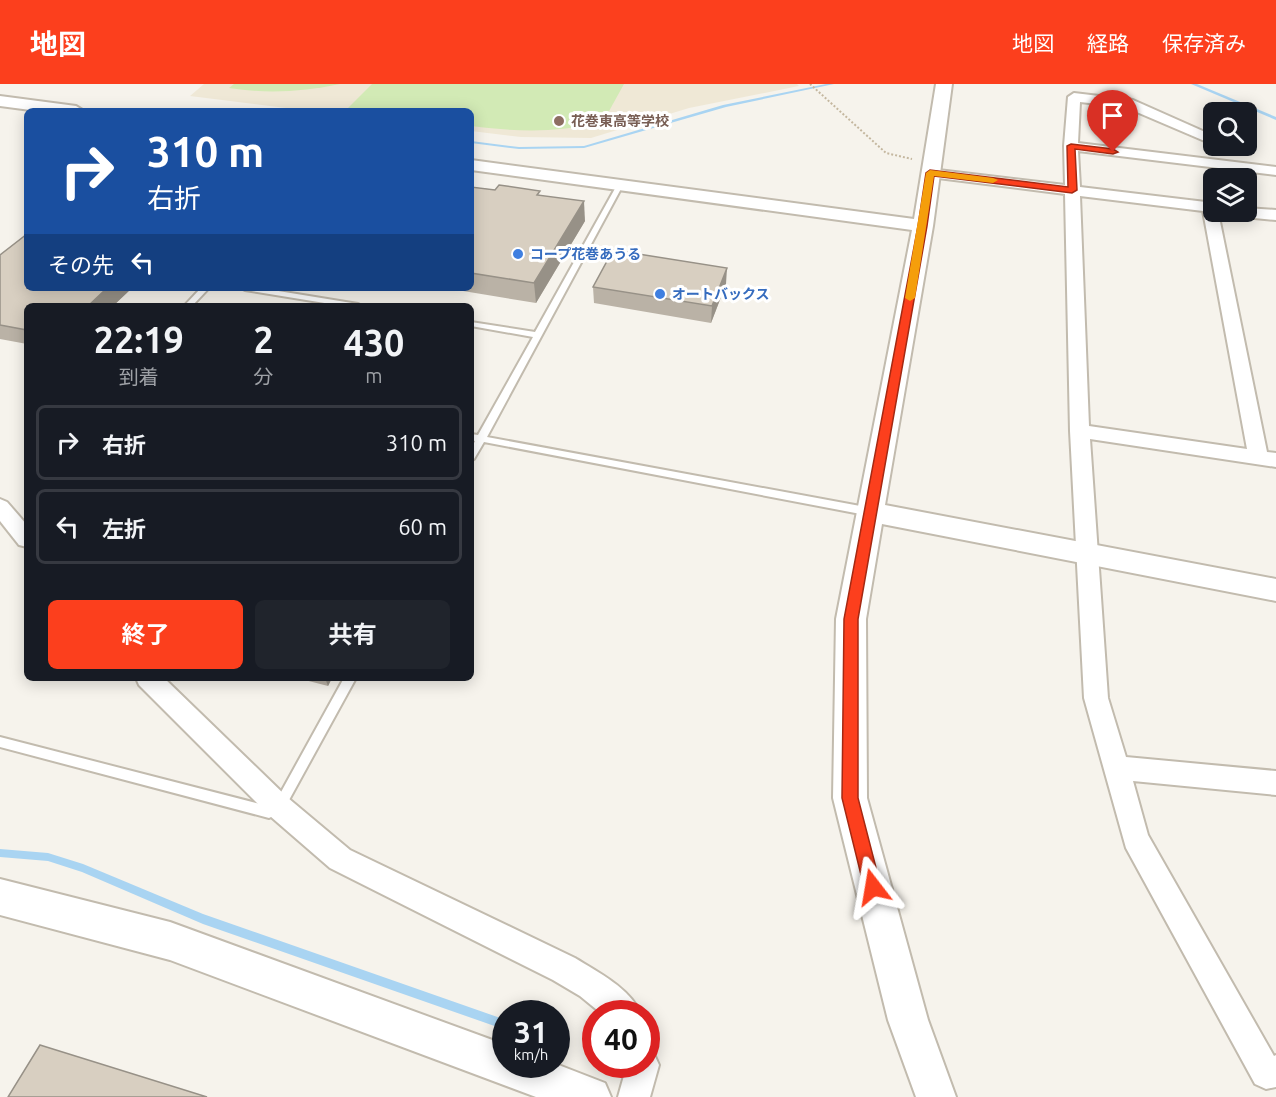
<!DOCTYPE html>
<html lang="ja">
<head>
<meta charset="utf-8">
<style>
  :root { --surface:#171b24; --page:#20242c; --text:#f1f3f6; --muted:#9ea1a6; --line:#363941; --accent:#fc3f1d }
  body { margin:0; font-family:Ubuntu,"Noto Sans JP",sans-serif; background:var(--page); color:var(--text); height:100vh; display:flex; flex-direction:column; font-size:22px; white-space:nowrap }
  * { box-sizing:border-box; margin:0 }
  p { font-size:20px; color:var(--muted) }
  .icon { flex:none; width:33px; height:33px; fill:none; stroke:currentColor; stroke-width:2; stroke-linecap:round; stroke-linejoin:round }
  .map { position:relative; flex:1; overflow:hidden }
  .sheet { position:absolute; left:24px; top:219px; width:450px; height:378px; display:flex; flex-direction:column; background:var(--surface); border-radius:9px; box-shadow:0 3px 15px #0003 }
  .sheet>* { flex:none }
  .banner { position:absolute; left:24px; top:24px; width:450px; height:183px; border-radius:9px; box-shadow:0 3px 15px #0003; background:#1a4fa0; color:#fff; overflow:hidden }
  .buttons { position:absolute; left:1203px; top:18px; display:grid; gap:12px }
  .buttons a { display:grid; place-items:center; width:54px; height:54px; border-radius:9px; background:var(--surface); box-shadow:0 3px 15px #0003; font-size:30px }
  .speed { position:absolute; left:492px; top:916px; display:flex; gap:12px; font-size:30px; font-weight:700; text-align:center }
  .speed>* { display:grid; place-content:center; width:78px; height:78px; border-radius:50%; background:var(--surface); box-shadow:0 3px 15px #0003; line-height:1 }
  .speed small { font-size:15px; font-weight:400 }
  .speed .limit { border:9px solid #d22; background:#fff; color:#111 }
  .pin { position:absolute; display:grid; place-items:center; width:51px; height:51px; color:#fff; margin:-62px -26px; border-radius:50% 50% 50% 0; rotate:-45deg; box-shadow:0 0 6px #0007 }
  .pin .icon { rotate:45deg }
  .me { position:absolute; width:66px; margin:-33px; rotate:346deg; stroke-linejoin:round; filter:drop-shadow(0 0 4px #0008) }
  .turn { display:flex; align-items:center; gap:21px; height:126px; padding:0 24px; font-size:27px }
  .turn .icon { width:78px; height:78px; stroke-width:2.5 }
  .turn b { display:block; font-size:42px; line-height:51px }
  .then { display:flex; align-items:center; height:57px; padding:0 24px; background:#0003; gap:12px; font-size:22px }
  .eta { display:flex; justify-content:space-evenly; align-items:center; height:102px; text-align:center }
  .eta b { font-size:36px; font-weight:700; line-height:42px }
  .button { display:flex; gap:12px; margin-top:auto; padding:12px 24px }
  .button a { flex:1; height:69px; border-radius:9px; background:var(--accent); color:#fff; font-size:24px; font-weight:700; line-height:69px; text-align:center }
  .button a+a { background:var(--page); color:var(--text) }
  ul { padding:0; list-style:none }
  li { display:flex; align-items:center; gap:18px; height:75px; margin:0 12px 9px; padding:0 12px; border:3px solid var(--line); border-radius:9px }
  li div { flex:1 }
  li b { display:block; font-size:22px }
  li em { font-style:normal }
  header { display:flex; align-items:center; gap:36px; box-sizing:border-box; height:84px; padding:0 30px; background:var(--accent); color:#fff }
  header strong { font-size:28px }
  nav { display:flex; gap:33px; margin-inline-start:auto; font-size:21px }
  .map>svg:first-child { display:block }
  .education { fill:#efe8d6 }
  .green { fill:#d2eab5 }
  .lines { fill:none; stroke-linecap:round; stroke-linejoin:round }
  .stream { fill:#a9d4f2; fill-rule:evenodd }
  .service-casing { stroke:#c2bbae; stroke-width:4 }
  .minor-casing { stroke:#c2bbae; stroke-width:4 }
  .tertiary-casing { stroke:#c2bbae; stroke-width:4 }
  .path { stroke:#c4b79f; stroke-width:2; stroke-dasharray:2 2; stroke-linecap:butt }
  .service { fill:#fff; fill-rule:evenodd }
  .minor { fill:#fff; fill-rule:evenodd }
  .tertiary { fill:#fff; fill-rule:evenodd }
  .wall { fill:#bab2a6 }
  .shaded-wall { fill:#979187 }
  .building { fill:#d8cfc1; stroke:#979187; stroke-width:1.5 }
  .route { fill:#fc3f1d; stroke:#a42913; stroke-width:1.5 }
  .slow { fill:#f59e0b }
  .education-dot { fill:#8d6e63; stroke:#fff; stroke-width:2 }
  .shop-dot { fill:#3f7fe0; stroke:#fff; stroke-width:2 }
  .labels { text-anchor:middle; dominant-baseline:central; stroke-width:6; stroke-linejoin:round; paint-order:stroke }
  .far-education-label { font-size:14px; font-weight:bold; fill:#785e54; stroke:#fff; text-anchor:start }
  .far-shop-label { font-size:14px; font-weight:bold; fill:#366cbe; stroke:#fff; text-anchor:start }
</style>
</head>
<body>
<header>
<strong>地図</strong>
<nav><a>地図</a><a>経路</a><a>保存済み</a></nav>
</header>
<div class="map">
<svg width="1276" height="1013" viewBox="0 0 1276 1013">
  <rect width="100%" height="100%" fill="#f6f3ec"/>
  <path class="education" d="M204,0h593l2,2 -110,22 -98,30 -70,-1 -50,-6v-20h-161l-120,-15z"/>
  <g class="green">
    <path d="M234,0h106c-37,8 -74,10 -111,4z"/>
    <path d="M372,0h252l-21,38c-49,11 -83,10 -132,4v-15h-126z"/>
  </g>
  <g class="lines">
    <g class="stream">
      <path d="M826,0h8l-108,23 -142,41 -65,1 -48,-6v-2l48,6 65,-1 139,-41z"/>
      <path d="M1191,0h6l79,33v3z"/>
      <path d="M191,25l11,1 2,1h-12z"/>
      <path d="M0,765l48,4 35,11 120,50 303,106v10l-303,-106 -121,-52 -34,-11 -48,-4z"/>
      <path d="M556,953l12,4 1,4 -1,4 -4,1 -8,-3z"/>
    </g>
    <defs>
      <g id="service">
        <path d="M620,99l3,2 -136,252 384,71 5,4 -2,3 -3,1 -387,-74 -10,17 -3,1v-11l4,-8 -4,-1v-6l7,1 55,-98 -62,-11v-4l64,10 82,-147z"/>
        <path d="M201,204h8l-17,18h-8z"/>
        <path d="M241,204h19l98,16 4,2h-19l-98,-16z"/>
        <path d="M344,594h12l-73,133 -14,7 -269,-71v-10l268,69 7,-3z"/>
      </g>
      <g id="minor">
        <path d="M1074,9l59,7 81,36v9l-89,-38 -45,-5 -2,41 198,24v8l-198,-24 2,36 134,16v9h4l49,240 9,1v14l-186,-28 18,259 18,59 150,14v24l-143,-14 15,54 126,221 2,-1v32l-10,2 -11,-5 -129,-236 -42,-150 -14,-267 -5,-237 -135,-17 -7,-4 7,-4 135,16 -1,-39 4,-49zM1080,112l123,15 44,238 -158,-23z"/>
        <path d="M1246,124l30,2v10l-32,-3 -8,-5h10z"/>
        <path d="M0,415l7,3 20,23v22l-8,-2 -19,-24z"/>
        <path d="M136,594h28l124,120 62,52 225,108c23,14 56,31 66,56h-39l-22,-18 -27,-16 -223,-112 -60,-52 -131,-131z"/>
        <path d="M646,967l8,3 5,11 -9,32h-32l9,-32h19z"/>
      </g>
      <g id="tertiary">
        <path d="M936,0h16l-19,142 -48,279 391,74v22l-394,-77 -16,95 1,179 61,222 28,77h-40l-28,-77 -55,-222 3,-179 76,-389 -441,-60v-10l443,59z"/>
        <path d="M0,12l76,10 8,5h-46l-38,-5z"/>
        <path d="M0,795l170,43 336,123v20l50,-1 49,19 6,14h-75l-366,-137 -170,-45z"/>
      </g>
    </defs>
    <use href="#service" class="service-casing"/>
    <use href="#minor" class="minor-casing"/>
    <use href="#tertiary" class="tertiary-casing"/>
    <path class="path" d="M810,0l76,69 26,6"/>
    <use href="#service" class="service"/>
    <use href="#minor" class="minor"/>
    <use href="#tertiary" class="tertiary"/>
  </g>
  <g class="wall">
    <path d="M471,103l69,8 45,26 -49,82 -91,-15h26z"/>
    <path d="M0,171l132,33 -19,18h-86v38l-27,-5z"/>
    <path d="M726,200l-15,39 -117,-20 -1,-16z"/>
    <path d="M297,594h35l-4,8z"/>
  </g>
  <g class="shaded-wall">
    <path d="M584,117l1,20 -49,82 -2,-20z"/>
    <path d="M727,184l-1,16 -15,39 1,-17z"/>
    <path d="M107,204h25l-19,18h-25z"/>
    <path d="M325,594h7l-4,8z"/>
  </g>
  <g class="building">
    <path d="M499,101l41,6 -3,4 47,6 -50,82 -63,-10v-86l24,3z"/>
    <path d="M27,150v54h80l-19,18h-61v24l-27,-5v-70z"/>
    <path d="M613,166l114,18 -15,38 -119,-19z"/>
    <path d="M40,961l167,52h-199z"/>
  </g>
  <path class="route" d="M1071,60l42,5 5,3 -5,2 -38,-5 2,41 -5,3 -138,-17 -7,50 -69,393v179l23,89 -2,6 -6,2 -6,-2 -3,-6 -22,-89 2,-179 74,-393 8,-53 4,-3 138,17 -1,-41z"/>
  <path class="slow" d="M930,86l63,8 5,2 -5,3 -59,-7 -19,122 -5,3 -5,-3 21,-125z"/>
  <circle class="education-dot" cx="559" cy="37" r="6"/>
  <g class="shop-dot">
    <circle cx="518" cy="170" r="6"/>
    <circle cx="660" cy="210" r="6"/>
  </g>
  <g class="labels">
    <g class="far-education-label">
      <text x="571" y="37">花巻東高等学校</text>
    </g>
    <g class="far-shop-label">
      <text x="530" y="170">コープ花巻あうる</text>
      <text x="672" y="210">オートバックス</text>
    </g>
  </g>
</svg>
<div class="buttons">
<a><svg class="icon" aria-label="search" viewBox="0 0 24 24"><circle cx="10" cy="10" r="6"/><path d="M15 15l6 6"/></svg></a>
<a><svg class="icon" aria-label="layers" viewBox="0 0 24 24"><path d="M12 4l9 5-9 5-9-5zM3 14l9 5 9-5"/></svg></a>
</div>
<div class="speed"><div>31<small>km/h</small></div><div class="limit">40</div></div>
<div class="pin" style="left:1113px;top:68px;background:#d93025"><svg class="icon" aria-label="arrive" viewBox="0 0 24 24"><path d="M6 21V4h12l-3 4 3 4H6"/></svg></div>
<svg class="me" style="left:873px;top:803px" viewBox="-20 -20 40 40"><path d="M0-17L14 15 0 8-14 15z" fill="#fc3f1d" stroke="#fff" stroke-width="4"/></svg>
<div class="banner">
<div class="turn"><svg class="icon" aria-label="right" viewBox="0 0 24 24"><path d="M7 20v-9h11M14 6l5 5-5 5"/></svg><div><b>310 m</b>右折</div></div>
<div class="then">その先<svg class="icon" aria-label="left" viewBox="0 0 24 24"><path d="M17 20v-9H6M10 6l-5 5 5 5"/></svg></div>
</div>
<section class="sheet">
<div class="eta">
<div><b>22:19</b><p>到着</p></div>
<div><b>2</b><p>分</p></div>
<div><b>430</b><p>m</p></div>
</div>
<ul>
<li><svg class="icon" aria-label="right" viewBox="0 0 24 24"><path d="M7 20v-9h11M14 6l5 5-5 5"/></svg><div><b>右折</b></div><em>310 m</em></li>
<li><svg class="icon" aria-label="left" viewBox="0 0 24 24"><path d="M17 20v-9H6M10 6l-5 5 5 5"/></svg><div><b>左折</b></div><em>60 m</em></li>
</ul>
<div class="button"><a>終了</a><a>共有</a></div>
</section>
</div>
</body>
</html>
